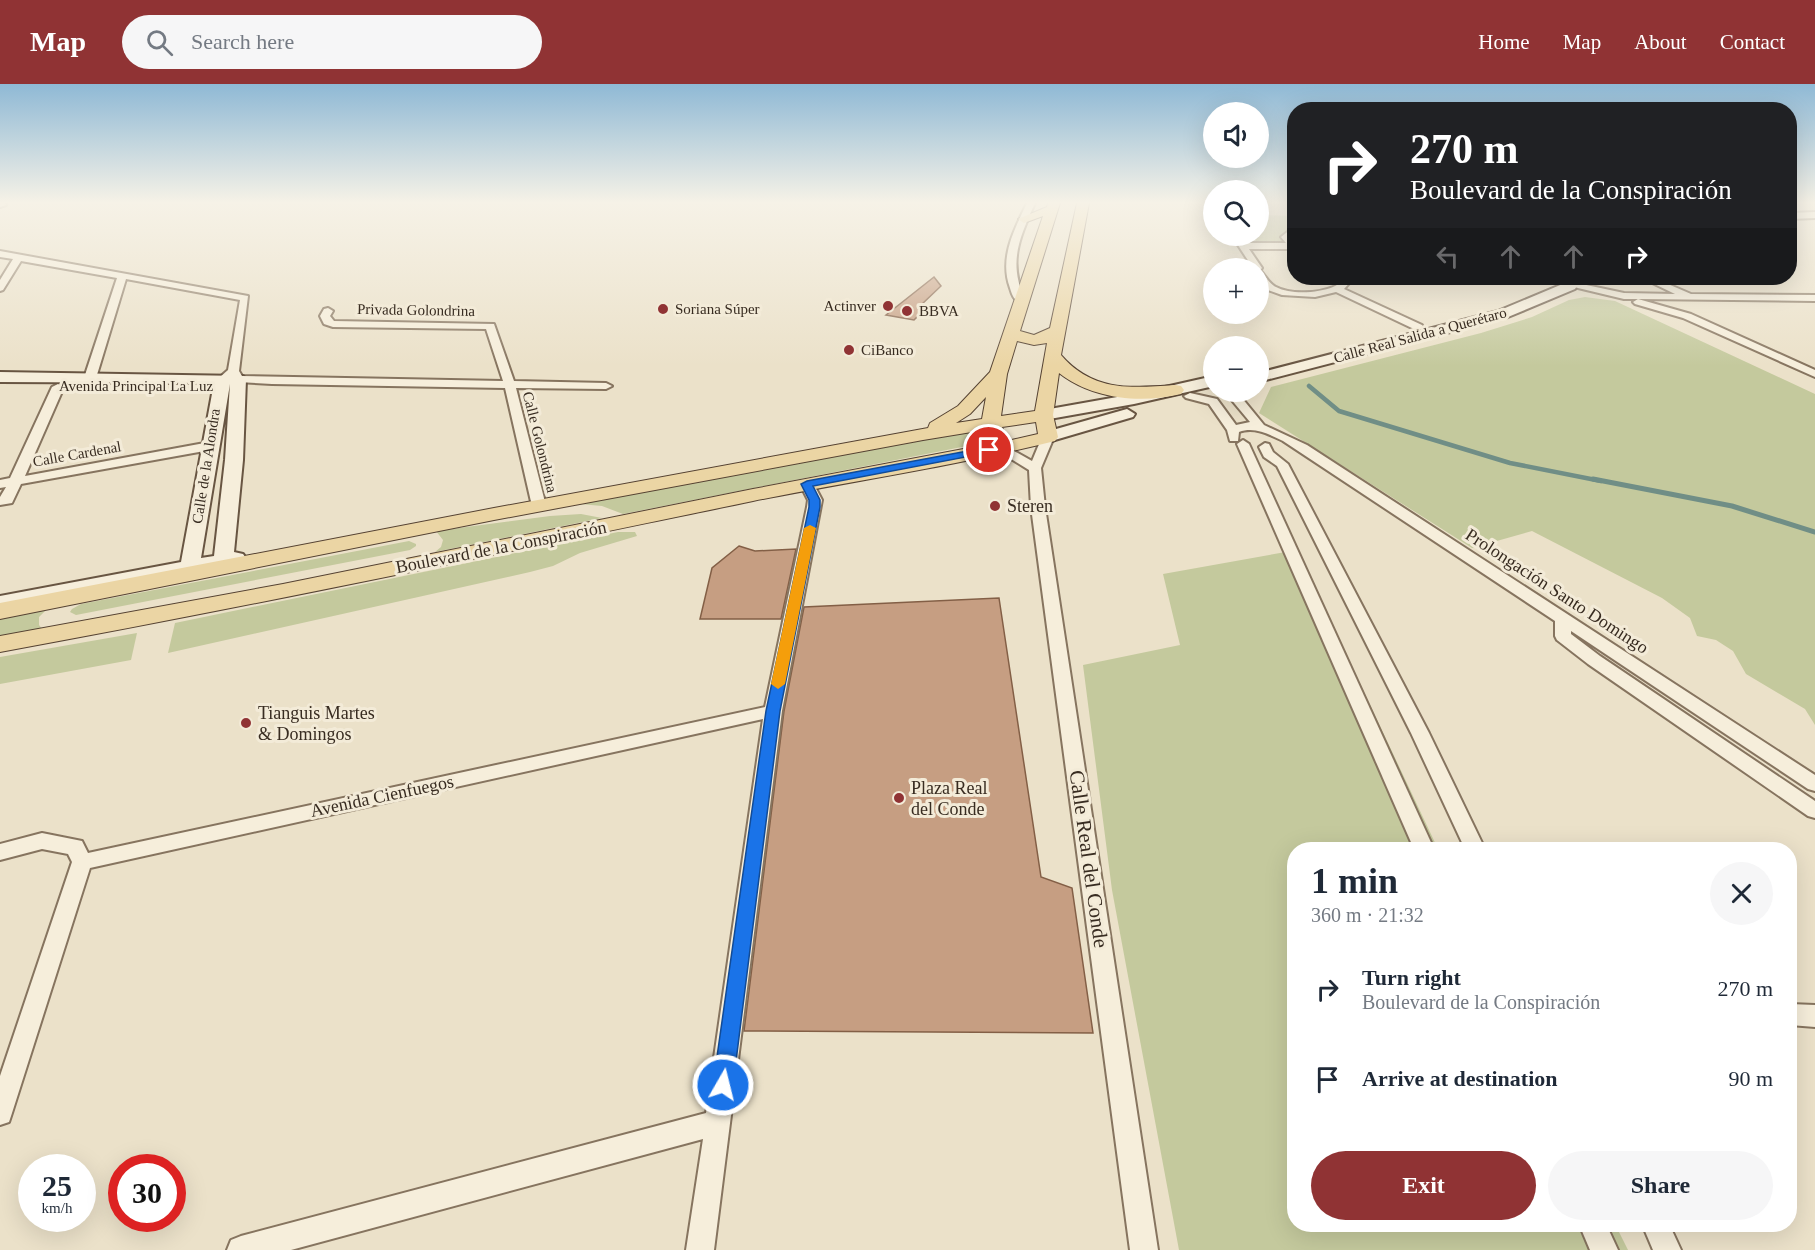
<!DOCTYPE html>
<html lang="en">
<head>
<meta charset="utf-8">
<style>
  :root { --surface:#fff; --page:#f6f6f7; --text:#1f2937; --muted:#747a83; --accent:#903334 }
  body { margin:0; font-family:Georgia,serif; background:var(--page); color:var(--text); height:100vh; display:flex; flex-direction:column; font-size:22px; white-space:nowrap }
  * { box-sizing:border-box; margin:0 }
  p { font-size:20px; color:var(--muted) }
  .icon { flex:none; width:33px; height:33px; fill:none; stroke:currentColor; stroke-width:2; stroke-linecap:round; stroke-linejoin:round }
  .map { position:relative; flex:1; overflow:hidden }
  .panel { position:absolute; left:1287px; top:758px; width:510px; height:390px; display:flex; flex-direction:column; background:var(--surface); border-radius:24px; box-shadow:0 6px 24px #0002 }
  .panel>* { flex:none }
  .guide { position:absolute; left:1287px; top:18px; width:510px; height:183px; border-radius:24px; box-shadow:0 6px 24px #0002; background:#202124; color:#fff; overflow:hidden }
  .tools { position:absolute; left:1203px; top:18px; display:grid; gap:12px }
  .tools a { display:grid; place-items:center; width:66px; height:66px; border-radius:50%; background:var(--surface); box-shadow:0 6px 24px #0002; font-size:30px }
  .speed { position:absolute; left:18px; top:1070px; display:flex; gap:12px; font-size:30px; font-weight:700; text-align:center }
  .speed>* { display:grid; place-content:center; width:78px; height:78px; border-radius:50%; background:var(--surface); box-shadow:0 6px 24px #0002; line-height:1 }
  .speed small { font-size:15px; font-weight:400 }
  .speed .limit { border:9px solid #d22; background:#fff; color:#111 }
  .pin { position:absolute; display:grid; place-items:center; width:51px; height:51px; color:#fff; margin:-26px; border:3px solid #fff; border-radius:50%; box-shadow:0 2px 6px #0007 }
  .me { position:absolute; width:66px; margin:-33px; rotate:8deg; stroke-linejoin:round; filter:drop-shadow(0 0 4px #0008) }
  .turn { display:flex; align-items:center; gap:21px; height:126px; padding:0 24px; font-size:27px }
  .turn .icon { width:78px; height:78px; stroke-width:2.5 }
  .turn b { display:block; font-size:42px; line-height:51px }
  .lanes { display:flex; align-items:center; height:57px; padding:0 24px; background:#0003; justify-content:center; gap:30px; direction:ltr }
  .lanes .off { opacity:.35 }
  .round { display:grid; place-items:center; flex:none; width:63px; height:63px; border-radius:32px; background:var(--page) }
  .head { display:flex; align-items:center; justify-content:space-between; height:102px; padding:0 24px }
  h1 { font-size:36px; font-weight:700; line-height:45px }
  .cta { display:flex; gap:12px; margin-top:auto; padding:12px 24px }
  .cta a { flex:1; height:69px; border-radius:36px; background:var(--accent); color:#fff; font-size:24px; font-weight:700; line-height:69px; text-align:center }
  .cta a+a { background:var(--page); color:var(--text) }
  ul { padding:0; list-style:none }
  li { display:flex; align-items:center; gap:18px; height:90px; padding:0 24px }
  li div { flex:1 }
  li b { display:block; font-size:22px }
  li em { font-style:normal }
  header { display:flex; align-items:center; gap:36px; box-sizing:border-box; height:84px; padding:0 30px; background:var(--accent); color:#fff }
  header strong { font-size:28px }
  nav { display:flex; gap:33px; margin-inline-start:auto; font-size:21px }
  .search { width:420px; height:54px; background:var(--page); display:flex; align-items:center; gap:15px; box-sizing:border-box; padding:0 21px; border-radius:33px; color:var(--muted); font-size:22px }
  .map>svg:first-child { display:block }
  .green { fill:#c4c99d }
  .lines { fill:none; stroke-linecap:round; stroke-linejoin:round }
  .stream-far1 { stroke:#708e86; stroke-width:4.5 }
  .stream { stroke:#708e86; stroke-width:5 }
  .building { fill:#c69e82; stroke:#835f46; stroke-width:1.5 }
  .street-casing { stroke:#86745f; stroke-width:4 }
  .secondary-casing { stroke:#685542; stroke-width:4 }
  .primary-casing { stroke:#554232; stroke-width:2 }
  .street { fill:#f6eedb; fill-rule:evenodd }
  .secondary { fill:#f6eedb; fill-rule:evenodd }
  .primary { fill:#ebd5a4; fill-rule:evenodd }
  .route { fill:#1a73e8; stroke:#114b97; stroke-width:1.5 }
  .slow { fill:#f59e0b }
  .poi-dot { fill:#903334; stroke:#f3ebd8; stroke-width:2 }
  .labels { text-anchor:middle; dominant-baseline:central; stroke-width:6; stroke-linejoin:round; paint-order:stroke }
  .far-poi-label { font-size:15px; fill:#382c21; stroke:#f3ebd8; text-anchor:start }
  .far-street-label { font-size:15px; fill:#382c21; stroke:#f3ebd8 }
  .poi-label { font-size:18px; fill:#382c21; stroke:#f3ebd8; text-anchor:start }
  .street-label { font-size:18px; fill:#382c21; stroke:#f3ebd8 }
  .near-street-label { font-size:21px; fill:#382c21; stroke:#f3ebd8 }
</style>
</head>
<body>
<header>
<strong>Map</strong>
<div class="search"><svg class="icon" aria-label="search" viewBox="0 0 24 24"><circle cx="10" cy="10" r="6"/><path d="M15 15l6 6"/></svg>Search here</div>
<nav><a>Home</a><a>Map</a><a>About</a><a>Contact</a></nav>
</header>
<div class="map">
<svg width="1815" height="1166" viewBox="0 0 1815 1166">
  <rect width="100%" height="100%" fill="#ebe1c9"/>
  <g class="green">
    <path d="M1259,131l35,1v12l-16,16h-19l-8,-8h7z"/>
    <path d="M1585,213l30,4 200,93v331l-10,-16 -59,-35 -13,-23 -17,-11 -19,-4 -7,-18 -28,-20 -130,-67 -60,17 -213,-135 12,-26 210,-54 51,-16 37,-17z"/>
    <path d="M979,346l3,13 -359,71 -21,-8 -33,-3z"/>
    <path d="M581,430l21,4 -167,34 6,-5 2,-7 -7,-9 114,-15z"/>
    <path d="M618,448h17l2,4 -57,17 -27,13 -23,6 -362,81 7,-30z"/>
    <path d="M409,457l7,3v2l-6,4 -334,65 -6,-3 2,-3 9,-5z"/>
    <path d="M1297,466l141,299h-144v375h321l13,26h-449l-67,-360 -29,-225 97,-20 -17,-71z"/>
    <path d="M52,520l-13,13v8l4,5 -43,7v-23z"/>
    <path d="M137,549l-6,27 -131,24v-27z"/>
  </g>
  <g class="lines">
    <path class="stream-far1" d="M1309,302l30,25 171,52 91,18"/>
    <path class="stream" d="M1593,395l139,27 83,26"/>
  </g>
  <g class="building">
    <path d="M934,193l7,9 -21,20 7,1 -13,13 -28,-5z"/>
    <path d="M739,462l16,5 41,-2 -15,70h-81l12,-51z"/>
    <path d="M999,514l42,279 31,11 21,145 -349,-2 40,-320 20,-104z"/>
  </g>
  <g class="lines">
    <defs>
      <g id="street">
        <path d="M0,119h5l1,2 -6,2z"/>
        <path d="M1027,119h8c-16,36 -27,59 -10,97l-5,3c-6,-3 -8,-8 -10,-15 -11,-30 4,-58 17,-85z"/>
        <path d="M1291,145h3v6l-4,2 4,5v7h-45l13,19 -2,2c5,5 9,14 16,17 15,8 42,6 57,0 9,-4 11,-9 21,-9l-10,11 78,36v4h-8l-78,-37 -21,5 -33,-2 -14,-5 -10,-10v-12h-5l-21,-32h8l5,7h41l-5,-6z"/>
        <path d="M0,167l248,45 -9,75 3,5 261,5 -17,-52 -153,-2 -9,-3 -4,-8 4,-7 4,-1 5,3 -3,5 4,5 160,3 20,57 92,2 6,3 -6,3 -90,-1 30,118 -7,4 -7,-4 -27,-118 -233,-4 -34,-2 -6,-4 -10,1 -2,-2 8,-7 12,-70 -114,-21 -30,99 -6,3 -4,-1 -2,-2 33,-100 -96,-17 -18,29 -3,1v-11l13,-21 -13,-2z"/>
        <path d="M1642,194h12l37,16 124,1v6l-177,-2 53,15 124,56v7l-132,-59 -48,-14 -2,-2 5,-3h-14l-71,-17 5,-3 66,14 51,1z"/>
        <path d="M58,300l6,3 -39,89 185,-34 6,4 -6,4 -189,34 -9,19 -12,2v-8l6,-10 -6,1v-8l10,-2 42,-91z"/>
        <path d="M1225,308h12l27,33 43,20 508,330v16l-7,-2 -237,-158v3l29,22 215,145v17l-7,-2 -220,-152 -31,-24 -2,-4v-15l-272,-180c-13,-6 -28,-15 -44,-9l-1,9h-8l-3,-11 -18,-26 -23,-6 -2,-2 6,-3 27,6 19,26 14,-3z"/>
        <path d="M1048,349l6,4 -13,31 4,39 113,743h-28l-99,-743 -2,-37 -34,-21 6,-4 4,1 27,15 10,-24z"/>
        <path d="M1243,356l6,4 185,405h-20l-177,-405z"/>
        <path d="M1265,359l4,1 4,8 15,12 141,269 56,116h-20l-54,-116 -134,-267 -13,-9 -5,-10z"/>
        <path d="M807,396l5,1 10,19 -40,211 -68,539h-28l17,-111 -412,111h-64l4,-10 10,-4 465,-123 57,-394 -673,149 -78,245 -3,9 -9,3v-49l72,-214 -4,-8 -26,-5 -42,11v-16l42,-11 40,8 6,12 677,-146 42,-200 1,-7 -8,-16z"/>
        <path d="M1790,920l25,1v22l-25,-2z"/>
        <path d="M1579,1140h27l12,26h-28z"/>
        <path d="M1642,1140h27l12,26h-28z"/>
      </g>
      <g id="secondary">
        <path d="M1815,128v6l-25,1v-6z"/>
        <path d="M1570,194l11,1 -6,10 -67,28 -250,65v-9l240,-62 67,-28z"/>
        <path d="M0,288l243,4 3,3 -3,81 -9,92 9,2 3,4 -3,4 -243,46v-12l181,-34 33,-179 -214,-1zM230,300l-5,76 -11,96 -13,2z"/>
        <path d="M1214,292v10l-80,18 -90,16 -8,-5 8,-5 90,-16z"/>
        <path d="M1127,325l8,5 -2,3 -85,25 -8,-5 2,-4z"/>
      </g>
      <path id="primary" d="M1048,119h12l-40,128 14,4 16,-7 27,-125h12l-28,152c32,37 69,33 114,30l6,1 3,4 -3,4c-40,10 -89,5 -122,-21l-6,42 5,22 -3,4c-100,25 -202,40 -302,60 -251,52 -501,105 -753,151v-16l283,-52 470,-95 242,-46 -6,-1 -5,-12 -61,10 -429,80 -494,99v-16l494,-95 434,-80 2,-5 28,-17 32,-34 53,-156 -19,7 -6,-4 29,-12zM1017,257l17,4 13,-2 -12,68 -34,5 6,-42zM986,313l-4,22 -26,4 14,-9zM1036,338l2,12 -35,8 3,-4 -4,-11z"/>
    </defs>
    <use href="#street" class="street-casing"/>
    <use href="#secondary" class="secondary-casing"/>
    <use href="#primary" class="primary-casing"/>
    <use href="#street" class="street"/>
    <use href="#secondary" class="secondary"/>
    <use href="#primary" class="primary"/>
  </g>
  <linearGradient id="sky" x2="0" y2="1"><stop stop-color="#8fb9d5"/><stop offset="0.42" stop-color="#f6f2e7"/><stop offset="1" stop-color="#f6f2e7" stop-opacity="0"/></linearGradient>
  <rect width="1815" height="282" fill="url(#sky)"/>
  <path class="route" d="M989,363l3,1v4l-179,34 7,14v7l-40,204 -47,374 -3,7 -7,3 -7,-3 -3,-7 53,-374 43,-204v-7l-8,-16 6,-3z"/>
  <path class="slow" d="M810,441l6,3 -31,156 -7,5 -7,-5 33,-156z"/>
  <g class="poi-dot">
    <circle cx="888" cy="222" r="6"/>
    <circle cx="663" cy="225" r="6"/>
    <circle cx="907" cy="227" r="6"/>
    <circle cx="849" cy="266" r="6"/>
    <circle cx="995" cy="422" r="6"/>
    <circle cx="246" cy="639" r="6"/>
    <circle cx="899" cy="714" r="6"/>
  </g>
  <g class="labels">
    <g class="far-poi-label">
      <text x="876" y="222" text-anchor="end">Actinver</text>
      <text x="675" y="225">Soriana Súper</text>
      <text x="919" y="227">BBVA</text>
      <text x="861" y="266">CiBanco</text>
    </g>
    <g class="far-street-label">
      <text transform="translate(416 226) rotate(1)">Privada Golondrina</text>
      <text transform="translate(1420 251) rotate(-15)">Calle Real Salida a Querétaro</text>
      <text x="136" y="302">Avenida Principal La Luz</text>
      <text transform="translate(540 358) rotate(76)">Calle Golondrina</text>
      <text transform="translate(77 370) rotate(-10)">Calle Cardenal</text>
      <text transform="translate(206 382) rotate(-81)">Calle de la Alondra</text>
    </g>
    <g class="poi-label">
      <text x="1007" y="422">Steren</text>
      <text x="258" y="629">Tianguis Martes<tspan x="258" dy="21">&amp; Domingos</tspan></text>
      <text x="911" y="704">Plaza Real<tspan x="911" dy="21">del Conde</tspan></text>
    </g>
    <g class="street-label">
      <text transform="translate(501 463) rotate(-11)">Boulevard de la Conspiración</text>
      <text transform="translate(1557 507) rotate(33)">Prolongación Santo Domingo</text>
      <text transform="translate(382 712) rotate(-12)">Avenida Cienfuegos</text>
    </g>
    <g class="near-street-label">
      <text transform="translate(1089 775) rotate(82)">Calle Real del Conde</text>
    </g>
  </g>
</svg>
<div class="tools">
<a><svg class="icon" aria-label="sound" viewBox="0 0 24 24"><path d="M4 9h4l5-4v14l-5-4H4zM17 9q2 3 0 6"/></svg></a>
<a><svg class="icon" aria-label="search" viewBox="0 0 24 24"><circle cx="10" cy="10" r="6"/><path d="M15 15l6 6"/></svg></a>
<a>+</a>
<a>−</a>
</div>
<div class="speed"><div>25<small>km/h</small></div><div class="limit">30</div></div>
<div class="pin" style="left:989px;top:366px;background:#d93025"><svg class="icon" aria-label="arrive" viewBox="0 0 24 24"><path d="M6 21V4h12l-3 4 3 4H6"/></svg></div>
<svg class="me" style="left:723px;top:1001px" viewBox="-20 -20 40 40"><circle r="17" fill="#1a73e8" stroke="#fff" stroke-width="3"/><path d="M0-11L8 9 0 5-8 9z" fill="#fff"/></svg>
<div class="guide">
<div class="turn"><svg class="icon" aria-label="right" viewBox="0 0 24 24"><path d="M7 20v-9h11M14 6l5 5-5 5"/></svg><div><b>270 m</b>Boulevard de la Conspiración</div></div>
<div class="lanes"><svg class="icon off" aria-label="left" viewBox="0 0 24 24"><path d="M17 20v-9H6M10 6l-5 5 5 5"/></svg><svg class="icon off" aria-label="ahead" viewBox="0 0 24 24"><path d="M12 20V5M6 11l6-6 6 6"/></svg><svg class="icon off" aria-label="ahead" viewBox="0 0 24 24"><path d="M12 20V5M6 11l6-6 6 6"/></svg><svg class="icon" aria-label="right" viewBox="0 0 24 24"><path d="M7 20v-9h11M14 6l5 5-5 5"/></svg></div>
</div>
<section class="panel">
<div class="head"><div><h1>1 min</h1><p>360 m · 21:32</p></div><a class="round"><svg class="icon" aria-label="close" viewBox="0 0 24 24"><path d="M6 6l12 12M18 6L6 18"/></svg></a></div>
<ul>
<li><svg class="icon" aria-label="right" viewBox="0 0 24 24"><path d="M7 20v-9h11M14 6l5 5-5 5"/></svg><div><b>Turn right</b><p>Boulevard de la Conspiración</p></div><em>270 m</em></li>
<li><svg class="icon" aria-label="arrive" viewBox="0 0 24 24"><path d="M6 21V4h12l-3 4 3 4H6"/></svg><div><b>Arrive at destination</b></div><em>90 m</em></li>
</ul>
<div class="cta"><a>Exit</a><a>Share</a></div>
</section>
</div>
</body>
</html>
